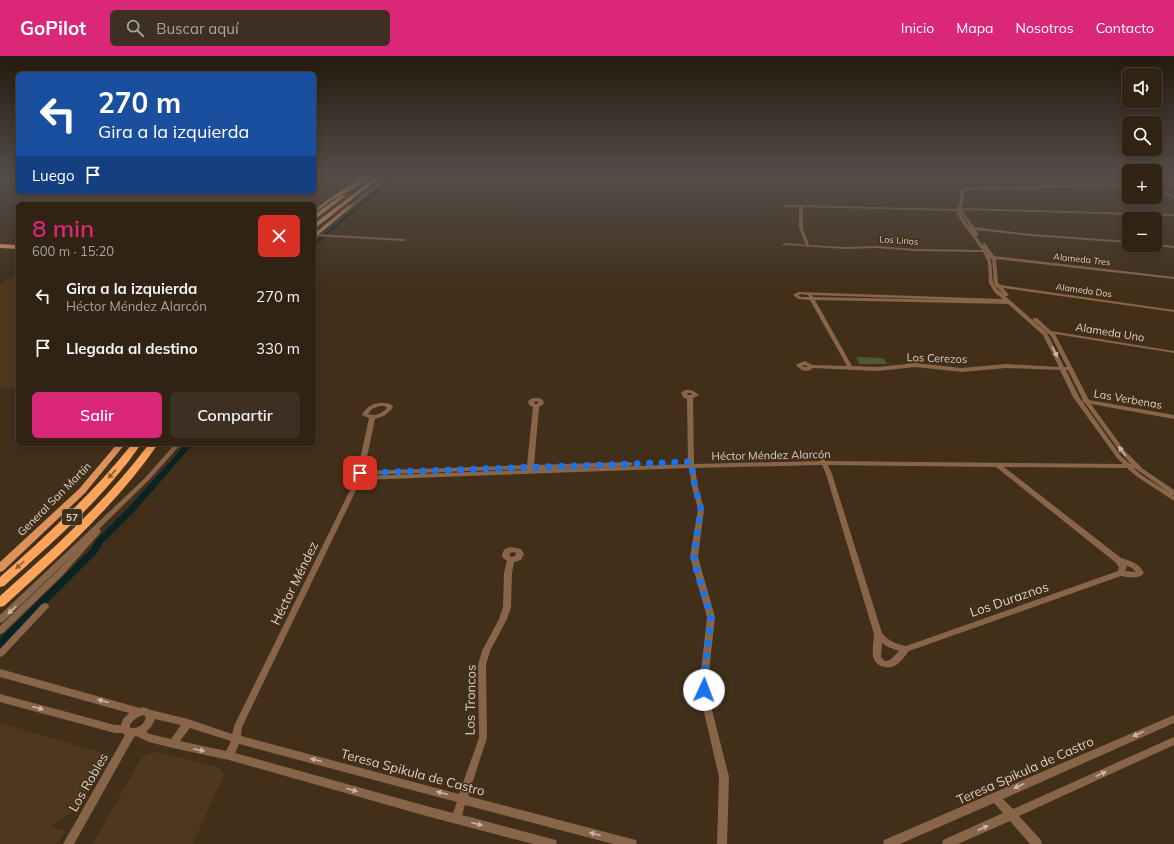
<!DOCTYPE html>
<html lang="es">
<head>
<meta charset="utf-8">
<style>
  :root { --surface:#312314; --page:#3d2f22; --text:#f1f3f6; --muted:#a8a4a0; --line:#4c4034; --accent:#db2777 }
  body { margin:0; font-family:Mulish,sans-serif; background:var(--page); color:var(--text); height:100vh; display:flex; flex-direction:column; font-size:15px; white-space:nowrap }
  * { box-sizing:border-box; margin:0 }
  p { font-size:13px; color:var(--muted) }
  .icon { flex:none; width:22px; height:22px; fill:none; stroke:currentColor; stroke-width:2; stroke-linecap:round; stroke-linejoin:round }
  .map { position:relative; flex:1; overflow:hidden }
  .details { position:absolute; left:16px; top:146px; width:300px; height:244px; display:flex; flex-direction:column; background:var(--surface); border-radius:6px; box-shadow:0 2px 10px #0003,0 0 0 1px var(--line) }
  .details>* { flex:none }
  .guide { position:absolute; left:16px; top:16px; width:300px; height:122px; border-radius:6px; box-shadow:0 2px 10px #0003,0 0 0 1px var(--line); background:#1a4fa0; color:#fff; overflow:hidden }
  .fabs { position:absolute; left:1122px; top:12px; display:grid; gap:8px }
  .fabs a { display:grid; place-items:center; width:40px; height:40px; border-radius:6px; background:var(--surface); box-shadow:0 2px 10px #0003,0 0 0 1px var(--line); font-size:20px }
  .pin { position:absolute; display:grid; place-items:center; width:34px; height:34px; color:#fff; margin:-17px; border-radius:8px; box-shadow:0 2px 6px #0006 }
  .me { position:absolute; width:44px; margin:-22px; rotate:2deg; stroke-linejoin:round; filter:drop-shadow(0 0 3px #0008) }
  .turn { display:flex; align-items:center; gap:14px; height:84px; padding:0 16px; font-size:18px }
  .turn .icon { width:52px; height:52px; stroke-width:2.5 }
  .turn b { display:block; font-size:28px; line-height:34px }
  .then { display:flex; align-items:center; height:38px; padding:0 16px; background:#0003; gap:8px; font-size:15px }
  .round { display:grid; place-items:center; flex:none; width:42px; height:42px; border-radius:6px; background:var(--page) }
  .summary { display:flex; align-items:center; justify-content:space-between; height:68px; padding:0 16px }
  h1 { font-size:24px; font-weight:600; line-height:30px; color:var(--accent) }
  .action { display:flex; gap:8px; margin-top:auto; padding:8px 16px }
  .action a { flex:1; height:46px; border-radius:6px; background:var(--accent); color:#fff; font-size:16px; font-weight:600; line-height:46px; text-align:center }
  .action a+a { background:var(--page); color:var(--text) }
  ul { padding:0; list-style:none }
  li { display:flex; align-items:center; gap:12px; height:52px; padding:0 16px }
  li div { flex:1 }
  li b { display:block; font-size:15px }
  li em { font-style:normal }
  header { display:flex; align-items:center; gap:24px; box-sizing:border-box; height:56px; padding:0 20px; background:var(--accent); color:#fff }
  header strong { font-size:19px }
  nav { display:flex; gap:22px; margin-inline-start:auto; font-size:14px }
  .search { width:280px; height:36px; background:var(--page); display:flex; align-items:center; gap:10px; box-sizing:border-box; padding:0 14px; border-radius:6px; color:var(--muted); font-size:15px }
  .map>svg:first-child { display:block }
  .built { fill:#4e371c }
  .green { fill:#525831 }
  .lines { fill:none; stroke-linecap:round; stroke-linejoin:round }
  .canal { fill:#092223; fill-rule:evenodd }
  .minor { fill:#886449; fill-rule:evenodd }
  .major { fill:#dc9258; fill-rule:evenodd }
  .highway { fill:#fda35c; fill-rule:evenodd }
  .oneway { fill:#c8b6a7 }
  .oneway2 { fill:#8c5d34 }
  .route { stroke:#1a73e8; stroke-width:7; stroke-dasharray:0 12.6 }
  .labels { text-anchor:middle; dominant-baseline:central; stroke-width:3; stroke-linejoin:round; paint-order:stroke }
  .far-street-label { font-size:9px; fill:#ded2c6; stroke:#412f1a }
  .shield { fill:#412f1a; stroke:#afa192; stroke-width:1 }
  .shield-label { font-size:10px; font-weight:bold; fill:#ded2c6 }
  .street-label { font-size:11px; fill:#ded2c6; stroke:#412f1a }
  .near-street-label { font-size:13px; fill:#ded2c6; stroke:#412f1a }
</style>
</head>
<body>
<header>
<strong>GoPilot</strong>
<div class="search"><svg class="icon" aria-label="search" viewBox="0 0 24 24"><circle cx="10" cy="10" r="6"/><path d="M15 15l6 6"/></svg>Buscar aquí</div>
<nav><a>Inicio</a><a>Mapa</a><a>Nosotros</a><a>Contacto</a></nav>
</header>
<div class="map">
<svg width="1174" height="788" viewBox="0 0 1174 788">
  <rect width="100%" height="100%" fill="#412f1a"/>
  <g class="built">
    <path d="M224,139l-1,5 47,-5 17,3 -4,3 37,2 -6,4v-3h-142l23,-3 3,-4z"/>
    <path d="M18,219v115l-18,-2v-104z"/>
    <path d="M0,667l110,32 -34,54 -25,18 14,4 -7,13h-58z"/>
    <path d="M160,696l60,16 4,6 -31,70h-100l47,-84 7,-6z"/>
  </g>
  <path class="green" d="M856,301l27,1 4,6h-28z"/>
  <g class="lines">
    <g class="canal">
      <path d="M393,120h4l-83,70v-3z"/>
      <path d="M186,388h7l-58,67 -33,33 -5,9 -94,94 -3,1v-10l91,-89 5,-9 33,-33z"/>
    </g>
    <g class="minor">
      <path d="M361,120h4l-23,17h-2v-2z"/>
      <path d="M386,120h4l-38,31h-2v-2z"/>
      <rect x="1155" y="127" width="19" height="2"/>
      <path d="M1129,128v2l-163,4 -2,1v10l-3,7 213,6v2l-212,-6 12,17 57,7 98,7v2l-98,-7 -55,-6 3,5 -3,1 7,10v-3h2l9,13 180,21v2l-178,-20 2,24 3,2 173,25v2l-171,-24 6,7 -2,1h-2l-7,-8 -3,-1 52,46 17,34h3l-16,-31 -18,-16v-2h4l14,13 123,20v2l-119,-19 34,66 85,15v4l-83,-15 34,47 18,18 31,21v5h-2l2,1v5l-38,-25 -9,-8 -123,-1 117,91c10,3 18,5 23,15 -6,7 -15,4 -23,3l-212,75c-4,5 -8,11 -13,14 -7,5 -19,2 -22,-6 -3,-5 0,-19 0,-25l-48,-160 -4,-9 -127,3 3,19 6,22 -6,48 17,60 -8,73 22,87 -2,67h-10l2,-67 -20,-87 8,-73 -17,-60 8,-48 -6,-22 -3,-19 -328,12 -119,247 -1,9 218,58 20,-56 -1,-73 4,-14 17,-32 4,-12 1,-34 3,-12 -5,-4c1,-13 11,-10 19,-8l3,5 -3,6 -7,2 -2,11 -1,34 -4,12 -17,32 -4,14 1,73 -19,58 164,43 4,1 1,4h-24l-148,-39 -3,10 90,24 4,1 1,4h-24l-103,-27 -201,-57 -56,-12 -24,-6 -13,-6 -2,1 -60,107h-11l62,-109 -3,-2h-7l-115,-31v-8l115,31h6l2,-6 6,-6 -129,-36v-8l140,39 3,-1 8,3 37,9 44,15 3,-10 121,-246 13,-60 -7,-3c5,-11 19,-15 30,-10l1,3 -9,8 -9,3 -11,52 163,-6 6,-58 -4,-2 -1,-4c5,-4 10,-4 15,-1l1,4 -5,3 -5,58 96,-3 3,2 -3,2 -97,4 155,-6 -1,-65 -3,-1 -3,-5c5,-6 13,-3 18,2l-6,3 1,66 126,-3 1,-1 2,-1 3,2 297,3 -6,-6 -44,-61 -13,-27 -54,-2 -44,4 -47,-5 -37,4 -65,-3c-5,5 -13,3 -17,-3l1,-1 8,-3 7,4 35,1 -37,-66 -12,-1 -5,-4 5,-3 205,7 -8,-6 -6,-10 -1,-21 -5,-10 -68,-1 -38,-3 -32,1 -57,-4 -5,1v-2l5,-1 18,2 -7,-17v-21h-12l-2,1 -3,-2 2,-1h8l165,4 3,-8v-10l5,-3zM803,151l154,4 -1,1 7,12 19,26 -67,-1 -38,-3 -32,1 -36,-2 -6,-17zM960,156l2,2 8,13 -3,-3zM990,202l2,1 2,24 1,2h-1c-3,-9 -1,-18 -4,-27zM801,238l7,1 1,2h-8l-3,-2zM812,239l146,5 -145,-3zM815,244l193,4 35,31 16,32 -53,-3 -44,4 -47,-5 -37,4 -26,-1zM805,309l3,2h-3l-3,-1zM1066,314h2l15,30 -1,1 1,1 2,1 36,50 10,11h-1l-9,-8 -42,-59zM687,337h4l1,2h-4zM537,345l1,1v1l-2,1 -2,-1v-1zM380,350h5l2,2c-5,5 -11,9 -19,6l4,-5zM828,409l168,2 119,95 4,5 -1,4 -212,75c-10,-2 -18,-5 -24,-13l-50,-159zM1134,412h1l4,3 31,22 -30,-19zM527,413v1l-164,6v-1zM513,496l3,1v1l-1,2 -3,1 -2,-1v-3zM1125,509l7,3 4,4 -11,-1 2,-4zM882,587l6,4 11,4 -9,9 -5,1 -4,-4zM143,659l3,2c-2,8 -8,12 -16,11v-3c3,-5 7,-8 13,-10zM155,663l26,6 -10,14 -21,-5 -4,-2 5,-5zM190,672l41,13 -5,10 -46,-10zM239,688l218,58 -4,11 -23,-6 -195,-54z"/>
      <path d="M1155,131l19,9v2l-19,-9z"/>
      <path d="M315,178l89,5 2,1 -2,1 -88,-5h-1z"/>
      <path d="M1155,188l19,2v2l-21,-2 -2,-1h4z"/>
      <path d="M175,388h6l-32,36 -50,49 2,2 -1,2 -38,43 -59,57 -3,1v-8l56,-54 13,-13 -66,63 -3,1v-8l145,-137z"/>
      <path d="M45,547l3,1 1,2 -1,2 -45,48 -3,1v-8l42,-45z"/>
      <path d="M1174,659v8l-171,76 10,10 161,-72v8l-155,71 22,24 1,4h-12l-20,-23 -52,23h-16l1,-4 60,-27 -9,-10 -94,41h-17l1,-4z"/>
    </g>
    <g class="major">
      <path d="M333,140l4,1 -23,16v-3z"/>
      <path d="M349,149l4,1 -39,32v-4z"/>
      <path d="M0,188l18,1v4l-18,-1z"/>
      <path d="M117,388h8l-40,49 -82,78 -3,1v-10l79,-73z"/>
    </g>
    <g class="highway">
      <path d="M368,120l4,1 -30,18 4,1 -32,24v-5l26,-19 -4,2 -3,-2 1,-1z"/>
      <path d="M377,120h5l-68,53v-5z"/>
      <path d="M132,388h9c-37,54 -88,98 -137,142l-4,1v-10c47,-42 93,-84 132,-133z"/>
      <path d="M149,388h9c-42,61 -99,112 -154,162l-4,1v-11c53,-47 106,-95 149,-152z"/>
    </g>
  </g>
  <defs><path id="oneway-solid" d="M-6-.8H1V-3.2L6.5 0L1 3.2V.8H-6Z"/></defs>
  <g class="oneway">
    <use href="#oneway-solid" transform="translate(1055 296) rotate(64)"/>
    <use href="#oneway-solid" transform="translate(1122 395) rotate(-128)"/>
    <use href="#oneway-solid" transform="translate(12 554) rotate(137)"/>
    <use href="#oneway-solid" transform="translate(103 645) rotate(-165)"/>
    <use href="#oneway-solid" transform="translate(38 652) rotate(15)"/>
    <use href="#oneway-solid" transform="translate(1138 678) rotate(156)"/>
    <use href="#oneway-solid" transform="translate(199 694) rotate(12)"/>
    <use href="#oneway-solid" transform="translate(316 704) rotate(-165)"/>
    <use href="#oneway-solid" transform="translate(1101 718) rotate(-25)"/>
    <use href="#oneway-solid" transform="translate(1019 730) rotate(156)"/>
    <use href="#oneway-solid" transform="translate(352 734) rotate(16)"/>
    <use href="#oneway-solid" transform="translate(442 737) rotate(-165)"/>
    <use href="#oneway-solid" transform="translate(477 768) rotate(15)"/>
    <use href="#oneway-solid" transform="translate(983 772) rotate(-24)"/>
    <use href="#oneway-solid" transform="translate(595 778) rotate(-165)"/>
  </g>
  <g class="oneway2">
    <use href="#oneway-solid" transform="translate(112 418) rotate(132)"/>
    <use href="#oneway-solid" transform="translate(20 509) rotate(138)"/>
  </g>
  <linearGradient id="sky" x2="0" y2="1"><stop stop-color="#241a0e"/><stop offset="0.52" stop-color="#544d49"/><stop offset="1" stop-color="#544d49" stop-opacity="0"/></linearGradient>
  <rect width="1174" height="230" fill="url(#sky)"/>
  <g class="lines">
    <path class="route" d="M360,417l331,-11 4,25 6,22 -7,43v10l17,55 -7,58v15"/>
  </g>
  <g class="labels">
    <g class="far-street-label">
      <text transform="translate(899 184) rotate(4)">Los Lirios</text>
      <text transform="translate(1082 203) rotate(6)">Alameda Tres</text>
      <text transform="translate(1084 234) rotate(8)">Alameda Dos</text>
    </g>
    <rect class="shield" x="62" y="453" width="20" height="16" rx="3"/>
    <g class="shield-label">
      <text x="72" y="461">57</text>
    </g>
    <g class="street-label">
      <text transform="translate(1110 276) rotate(9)">Alameda Uno</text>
      <text transform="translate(937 302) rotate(2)">Los Cerezos</text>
      <text transform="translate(1128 343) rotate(10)">Las Verbenas</text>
      <text transform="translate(771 399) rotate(-1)">Héctor Méndez Alarcón</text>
      <text transform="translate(54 443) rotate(-45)">General San Martín</text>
    </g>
    <g class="near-street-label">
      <text transform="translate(294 527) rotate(-64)">Héctor Méndez</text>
      <text transform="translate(1009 543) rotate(-19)">Los Duraznos</text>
      <text transform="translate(470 644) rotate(-89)">Los Troncos</text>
      <text transform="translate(1025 714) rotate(-24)">Teresa Spikula de Castro</text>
      <text transform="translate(413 716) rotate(15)">Teresa Spikula de Castro</text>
      <text transform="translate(88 726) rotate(-60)">Los Robles</text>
    </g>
  </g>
</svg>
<div class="fabs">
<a><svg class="icon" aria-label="sound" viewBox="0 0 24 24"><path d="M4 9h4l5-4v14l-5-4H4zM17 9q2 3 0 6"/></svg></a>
<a><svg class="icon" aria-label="search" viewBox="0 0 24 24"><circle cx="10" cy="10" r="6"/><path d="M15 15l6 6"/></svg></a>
<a>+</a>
<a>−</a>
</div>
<div class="pin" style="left:360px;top:417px;background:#d93025"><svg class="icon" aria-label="arrive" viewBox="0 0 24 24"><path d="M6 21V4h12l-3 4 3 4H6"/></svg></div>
<svg class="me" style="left:704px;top:634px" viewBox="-20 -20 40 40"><circle r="19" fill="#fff"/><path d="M0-13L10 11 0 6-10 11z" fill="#1a73e8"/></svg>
<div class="guide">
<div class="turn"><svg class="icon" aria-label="left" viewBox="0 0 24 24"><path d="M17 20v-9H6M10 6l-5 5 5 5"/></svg><div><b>270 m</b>Gira a la izquierda</div></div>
<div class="then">Luego<svg class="icon" aria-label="arrive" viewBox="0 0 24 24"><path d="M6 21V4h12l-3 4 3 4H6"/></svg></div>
</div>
<section class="details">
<div class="summary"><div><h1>8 min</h1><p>600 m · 15:20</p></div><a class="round" style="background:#d93025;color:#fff"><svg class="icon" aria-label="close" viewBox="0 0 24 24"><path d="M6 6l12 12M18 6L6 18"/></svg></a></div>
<ul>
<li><svg class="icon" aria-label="left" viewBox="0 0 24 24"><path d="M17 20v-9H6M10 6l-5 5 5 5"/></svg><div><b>Gira a la izquierda</b><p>Héctor Méndez Alarcón</p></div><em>270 m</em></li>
<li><svg class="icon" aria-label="arrive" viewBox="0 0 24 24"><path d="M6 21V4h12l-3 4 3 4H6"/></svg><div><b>Llegada al destino</b></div><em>330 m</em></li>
</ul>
<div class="action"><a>Salir</a><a>Compartir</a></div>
</section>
</div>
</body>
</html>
